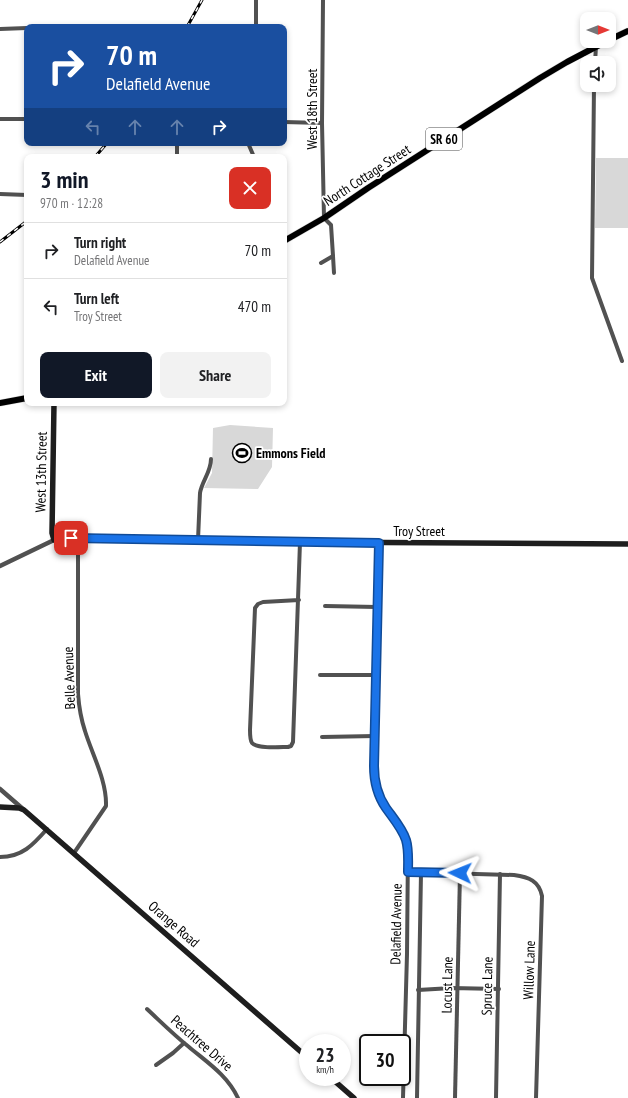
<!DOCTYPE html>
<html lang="en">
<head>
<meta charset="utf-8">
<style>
  :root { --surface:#fff; --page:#f2f2f2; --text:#202124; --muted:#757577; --line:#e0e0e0; --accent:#111827 }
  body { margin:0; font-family:"PT Sans Narrow",sans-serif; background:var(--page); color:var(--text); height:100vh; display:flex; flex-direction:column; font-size:15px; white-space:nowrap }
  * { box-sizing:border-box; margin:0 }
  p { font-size:13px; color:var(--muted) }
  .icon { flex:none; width:22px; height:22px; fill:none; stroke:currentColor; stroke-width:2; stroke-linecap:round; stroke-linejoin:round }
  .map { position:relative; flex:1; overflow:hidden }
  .side { position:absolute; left:24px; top:154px; width:263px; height:252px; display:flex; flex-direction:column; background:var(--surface); border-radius:8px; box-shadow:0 2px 6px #0003 }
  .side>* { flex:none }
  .top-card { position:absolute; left:24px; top:24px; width:263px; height:122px; border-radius:8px; box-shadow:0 2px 6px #0003; background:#1a4fa0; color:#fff; overflow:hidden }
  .needle { width:26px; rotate:90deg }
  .buttons { position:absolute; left:580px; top:12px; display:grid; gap:8px }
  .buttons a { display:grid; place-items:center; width:36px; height:36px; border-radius:8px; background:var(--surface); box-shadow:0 2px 6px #0003; font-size:20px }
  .speed { position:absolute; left:299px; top:1034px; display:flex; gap:8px; font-size:20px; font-weight:700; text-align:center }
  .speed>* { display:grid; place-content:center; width:52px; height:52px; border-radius:50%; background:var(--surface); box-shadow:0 2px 6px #0003; line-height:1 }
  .speed small { font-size:10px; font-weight:400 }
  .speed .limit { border:2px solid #111; border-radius:6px; background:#fff; color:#111 }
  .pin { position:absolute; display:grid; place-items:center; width:34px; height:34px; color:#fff; margin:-17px; border-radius:8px; box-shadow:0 2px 6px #0006 }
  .me { position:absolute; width:44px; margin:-22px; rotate:272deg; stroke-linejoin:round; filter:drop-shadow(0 0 3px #0008) }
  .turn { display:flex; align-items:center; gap:14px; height:84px; padding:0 16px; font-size:18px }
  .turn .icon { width:52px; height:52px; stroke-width:2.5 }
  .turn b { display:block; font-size:28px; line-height:34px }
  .lanes { display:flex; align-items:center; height:38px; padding:0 16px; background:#0003; justify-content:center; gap:20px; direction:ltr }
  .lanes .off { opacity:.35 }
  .round { display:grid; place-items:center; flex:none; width:42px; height:42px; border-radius:8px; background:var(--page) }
  .overview { display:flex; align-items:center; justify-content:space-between; height:68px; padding:0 16px }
  h1 { font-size:24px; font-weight:800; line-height:30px; color:var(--accent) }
  .button { display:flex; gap:8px; margin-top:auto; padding:8px 16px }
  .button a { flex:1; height:46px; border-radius:8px; background:var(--accent); color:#fff; font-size:16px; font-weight:800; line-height:46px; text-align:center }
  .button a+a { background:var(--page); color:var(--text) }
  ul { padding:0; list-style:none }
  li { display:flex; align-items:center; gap:12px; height:56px; padding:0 16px; border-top:1px solid var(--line) }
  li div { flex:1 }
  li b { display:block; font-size:15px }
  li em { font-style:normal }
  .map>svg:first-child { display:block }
  .green { fill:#d8d8d8 }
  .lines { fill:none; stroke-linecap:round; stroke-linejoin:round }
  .primary-casing { stroke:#dbdbdb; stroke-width:7 }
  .minor { stroke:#515151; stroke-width:4 }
  .tertiary { stroke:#515151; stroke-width:4.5 }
  .secondary { stroke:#1e1e1e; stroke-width:5.5 }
  .primary { stroke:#000; stroke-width:6 }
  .rail-casing { stroke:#000; stroke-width:3 }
  .rail { stroke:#fff; stroke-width:1.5; stroke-dasharray:4.5; stroke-linecap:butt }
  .route-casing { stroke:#114b97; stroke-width:10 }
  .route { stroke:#1a73e8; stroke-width:7 }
  .labels { text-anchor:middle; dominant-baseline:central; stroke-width:3.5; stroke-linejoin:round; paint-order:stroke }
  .shield { fill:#fff; stroke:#4c4c4c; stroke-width:1 }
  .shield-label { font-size:13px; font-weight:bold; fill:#000 }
  .street-label { font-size:14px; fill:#000; stroke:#fff }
  .poi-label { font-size:14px; font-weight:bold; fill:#000; stroke:#fff; text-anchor:start }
</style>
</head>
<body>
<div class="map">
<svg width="628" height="1098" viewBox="0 0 628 1098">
  <rect width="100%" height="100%" fill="#fff"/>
  <g class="green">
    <path d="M596,158h32v70h-33z"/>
    <path d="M230,425l43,3 -1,39 -14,22 -54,-1 8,-15 1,-45z"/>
  </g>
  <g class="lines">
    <defs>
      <g id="primary">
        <path d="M609,40l19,-9"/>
        <path d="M284,241l40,-23 44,-30 172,-110 27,-16 40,-21"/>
        <path d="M0,403l27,-5"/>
      </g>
    </defs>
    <use href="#primary" class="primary-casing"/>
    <g class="minor">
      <path d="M256,27v-27"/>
      <path d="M0,29l27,-1"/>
      <path d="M595,63l1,-17"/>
      <path d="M594,85l-2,193 30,83"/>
      <path d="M0,119h27"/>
      <path d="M284,122l38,1"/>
      <path d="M248,143l6,14"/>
      <path d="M177,157v-14"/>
      <path d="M0,194l27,1"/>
      <path d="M333,256l1,17"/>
      <path d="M321,263l12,-7 -2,-31 -7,-7 -2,-95 1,-123"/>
      <path d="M198,540l2,-47c2,-12 11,-21 11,-34"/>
      <path d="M379,543l-5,237c2,7 4,14 7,21 10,16 23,27 27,46l-1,107 -4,144"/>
      <path d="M299,600l-36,2 -5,2 -3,4 -5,122c0,4 0,10 2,13 5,6 29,4 36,4l3,-1 2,-4 7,-200"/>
      <path d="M325,606l52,1"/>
      <path d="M320,675h56"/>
      <path d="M322,737l53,-1"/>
      <path d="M74,853l32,-47c1,-25 -14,-52 -21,-75 -4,-12 -6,-24 -7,-37v-156"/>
      <path d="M0,857c22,0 33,-12 47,-28"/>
      <path d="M408,872l106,3c15,2 25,6 28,21l-6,202"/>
      <path d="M418,990l34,-2 47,1"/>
      <path d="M147,1009c14,13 27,26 42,38 19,16 38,28 49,51"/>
      <path d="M156,1065l17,-12 11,-10"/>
      <path d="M417,1098l4,-225"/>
      <path d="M455,1098l5,-225"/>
      <path d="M496,1098l4,-224"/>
    </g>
    <g class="tertiary">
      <path d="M0,566l54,-26"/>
      <path d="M0,789l23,20"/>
    </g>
    <g class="secondary">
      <path d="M54,403l-2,130 2,7 24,-2 222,4 328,2"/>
      <path d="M0,807l19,1 5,2 284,248"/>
      <path d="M330,1077l24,21"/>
    </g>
    <use href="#primary" class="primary"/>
    <defs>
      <g id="rail">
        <path d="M187,27l15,-27"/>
        <path d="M95,157l12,-14"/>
        <path d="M0,242l27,-21"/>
      </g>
    </defs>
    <use href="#rail" class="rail-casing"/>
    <use href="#rail" class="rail"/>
  </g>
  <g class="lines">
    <defs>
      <path id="route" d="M71,538l308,5 -5,223c0,16 3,29 12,42 7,10 16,20 20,32 3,10 2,21 2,32l52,1"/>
    </defs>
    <use href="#route" class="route-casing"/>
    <use href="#route" class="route"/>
  </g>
  <defs>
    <symbol id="stadium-ring" viewBox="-11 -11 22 22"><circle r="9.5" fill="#fff" stroke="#000" stroke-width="1.5"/><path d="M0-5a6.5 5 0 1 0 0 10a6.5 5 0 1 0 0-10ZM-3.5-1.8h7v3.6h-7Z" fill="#000"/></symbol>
  </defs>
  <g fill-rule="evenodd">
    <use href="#stadium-ring" x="231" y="442" width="22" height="22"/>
  </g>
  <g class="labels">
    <rect class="shield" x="426" y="128" width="36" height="22" rx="3"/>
    <g class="shield-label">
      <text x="444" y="139">SR 60</text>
    </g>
    <g class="street-label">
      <text transform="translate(312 109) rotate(-90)">West 18th Street</text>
      <text transform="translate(367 175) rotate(-33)">North Cottage Street</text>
      <text transform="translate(41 472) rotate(-89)">West 13th Street</text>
      <text x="419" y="531">Troy Street</text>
      <text transform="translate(69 678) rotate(-92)">Belle Avenue</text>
      <text transform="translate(174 924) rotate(41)">Orange Road</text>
      <text transform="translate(396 924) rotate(-89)">Delafield Avenue</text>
      <text transform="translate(529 970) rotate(-88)">Willow Lane</text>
      <text transform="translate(447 985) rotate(-89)">Locust Lane</text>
      <text transform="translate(487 986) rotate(-89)">Spruce Lane</text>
      <text transform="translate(202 1043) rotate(41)">Peachtree Drive</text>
    </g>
    <g class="poi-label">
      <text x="256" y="453">Emmons Field</text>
    </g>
  </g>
</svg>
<div class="buttons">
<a><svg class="needle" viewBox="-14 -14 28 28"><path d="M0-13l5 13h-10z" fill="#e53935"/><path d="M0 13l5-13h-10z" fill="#757577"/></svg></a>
<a><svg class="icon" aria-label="sound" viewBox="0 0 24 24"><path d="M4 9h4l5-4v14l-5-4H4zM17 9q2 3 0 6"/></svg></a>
</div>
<div class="speed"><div>23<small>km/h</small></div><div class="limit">30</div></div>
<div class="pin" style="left:71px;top:538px;background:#d93025"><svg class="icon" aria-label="arrive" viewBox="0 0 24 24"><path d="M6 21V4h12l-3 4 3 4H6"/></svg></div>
<svg class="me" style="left:460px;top:873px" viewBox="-20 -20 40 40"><path d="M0-17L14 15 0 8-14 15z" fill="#1a73e8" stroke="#fff" stroke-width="4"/></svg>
<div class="top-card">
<div class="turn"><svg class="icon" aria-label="right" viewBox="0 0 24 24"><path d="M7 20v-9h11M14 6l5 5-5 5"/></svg><div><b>70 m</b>Delafield Avenue</div></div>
<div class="lanes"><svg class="icon off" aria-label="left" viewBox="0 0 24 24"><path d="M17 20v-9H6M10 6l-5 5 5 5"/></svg><svg class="icon off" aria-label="ahead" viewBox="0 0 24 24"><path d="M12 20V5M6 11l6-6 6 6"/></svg><svg class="icon off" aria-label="ahead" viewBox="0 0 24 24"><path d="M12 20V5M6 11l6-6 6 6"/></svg><svg class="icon" aria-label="right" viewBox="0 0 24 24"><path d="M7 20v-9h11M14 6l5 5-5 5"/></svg></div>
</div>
<section class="side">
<div class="overview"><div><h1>3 min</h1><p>970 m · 12:28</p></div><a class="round" style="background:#d93025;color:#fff"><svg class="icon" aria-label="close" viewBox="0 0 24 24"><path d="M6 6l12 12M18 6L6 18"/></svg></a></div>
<ul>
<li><svg class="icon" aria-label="right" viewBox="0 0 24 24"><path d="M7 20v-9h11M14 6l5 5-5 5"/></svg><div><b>Turn right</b><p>Delafield Avenue</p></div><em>70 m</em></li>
<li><svg class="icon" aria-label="left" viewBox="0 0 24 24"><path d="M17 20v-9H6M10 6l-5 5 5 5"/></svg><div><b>Turn left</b><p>Troy Street</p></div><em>470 m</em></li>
</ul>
<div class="button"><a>Exit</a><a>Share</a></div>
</section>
</div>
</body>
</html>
